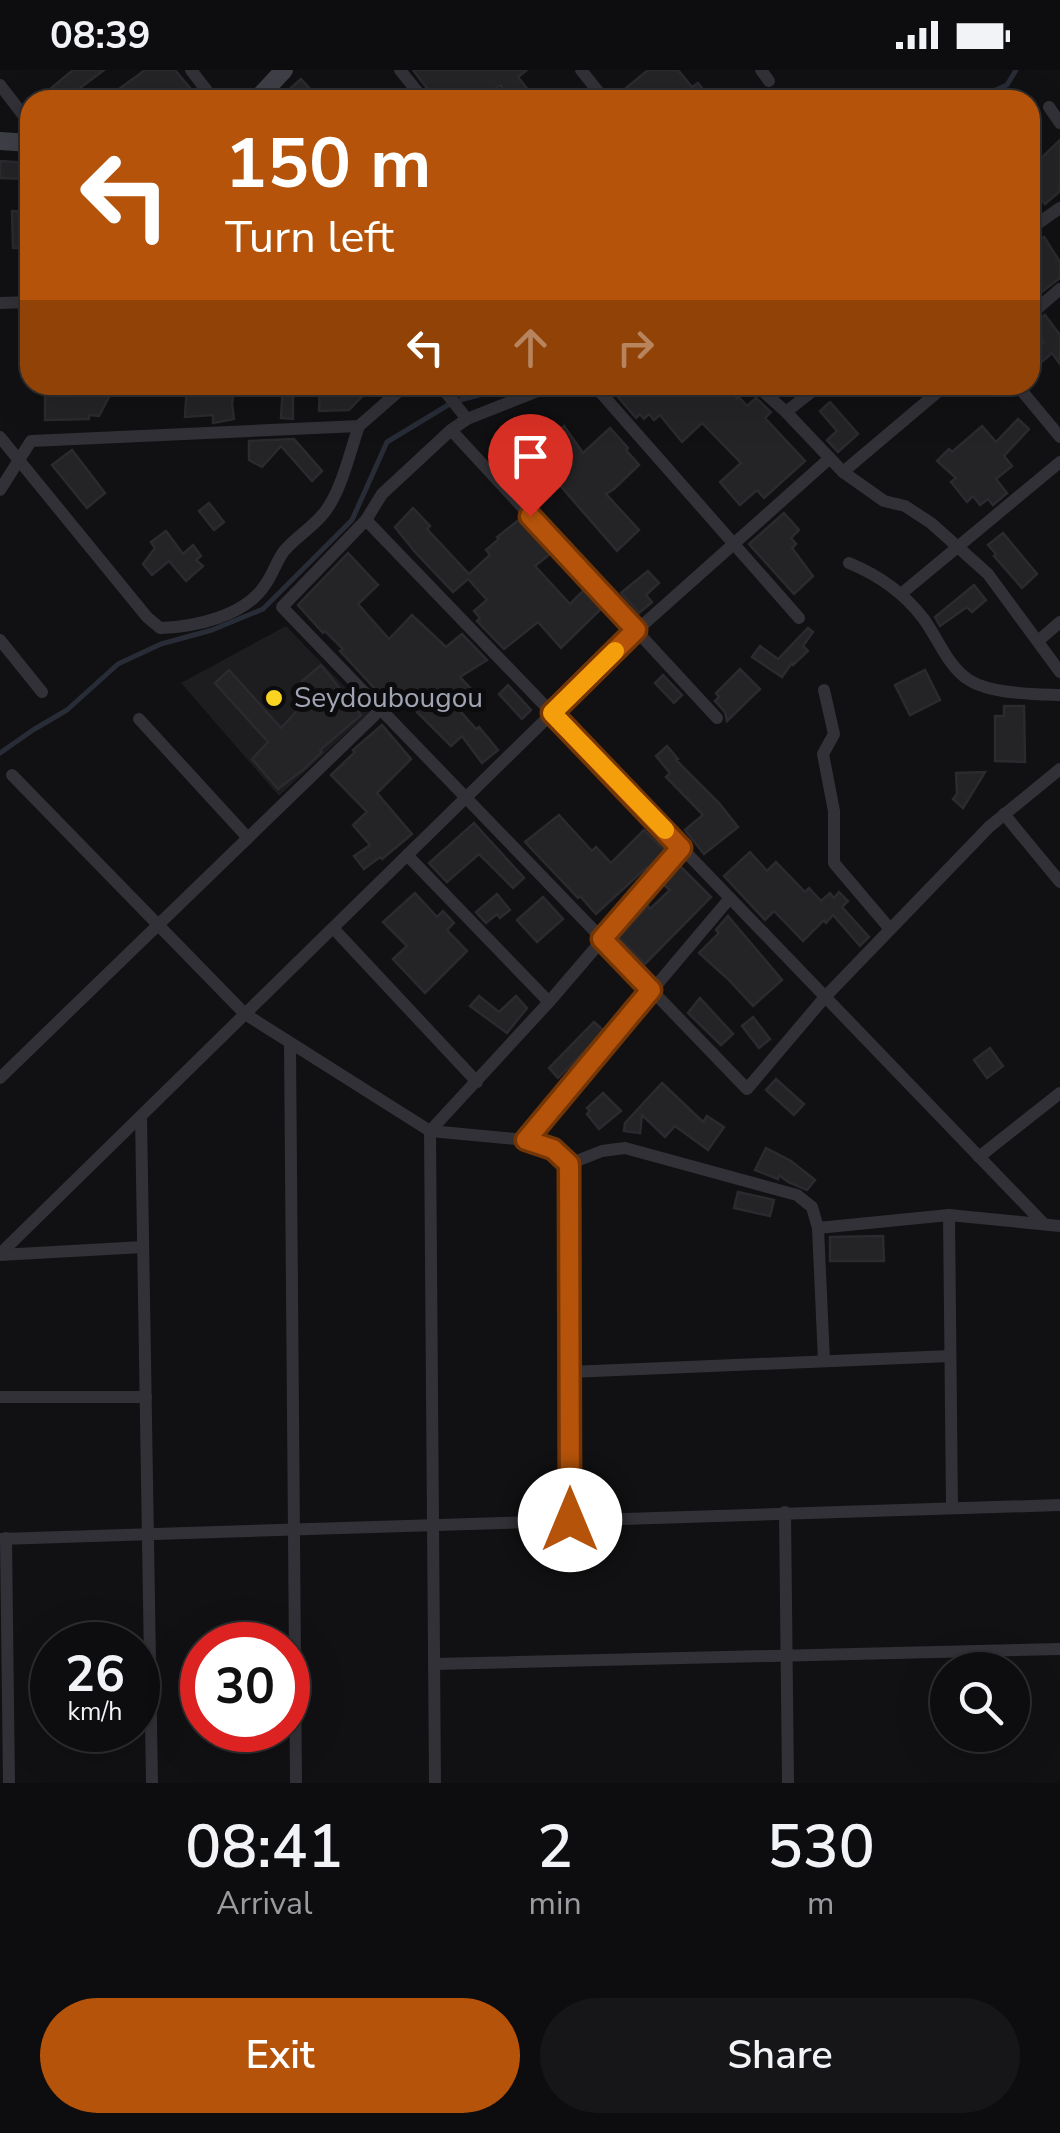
<!DOCTYPE html>
<html lang="en">
<head>
<meta charset="utf-8">
<style>
  :root { --surface:#0d0c0e; --page:#161517; --text:#f1f3f6; --muted:#9a9b9e; --line:#2d2c2e; --accent:#b45309 }
  body { margin:0; font-family:"Nunito Sans",sans-serif; background:var(--page); color:var(--text); height:100vh; display:flex; flex-direction:column; font-size:38px; white-space:nowrap }
  * { box-sizing:border-box; margin:0 }
  p { font-size:32px; color:var(--muted) }
  .icon { flex:none; width:55px; height:55px; fill:none; stroke:currentColor; stroke-width:2; stroke-linecap:round; stroke-linejoin:round }
  .map { position:relative; height:1713px; overflow:hidden }
  .details { display:flex; flex-direction:column; background:var(--surface); flex:1 }
  .details>* { flex:none }
  .top-card { position:absolute; left:20px; top:20px; width:1020px; height:305px; border-radius:30px; box-shadow:0 10px 40px #0002,0 0 0 2px var(--line); background:#b45309; color:#fff; overflow:hidden }
  .buttons { position:absolute; left:930px; top:1582px; display:grid; gap:20px }
  .buttons a { display:grid; place-items:center; width:100px; height:100px; border-radius:50%; background:var(--surface); box-shadow:0 10px 40px #0002,0 0 0 2px var(--line); font-size:50px }
  .speed { position:absolute; left:30px; top:1552px; display:flex; gap:20px; font-size:50px; font-weight:700; text-align:center }
  .speed>* { display:grid; place-content:center; width:130px; height:130px; border-radius:50%; background:var(--surface); box-shadow:0 10px 40px #0002,0 0 0 2px var(--line); line-height:1 }
  .speed small { font-size:25px; font-weight:400 }
  .speed .limit { border:15px solid #d22; background:#fff; color:#111 }
  .pin { position:absolute; display:grid; place-items:center; width:85px; height:85px; color:#fff; margin:-102px -42px; border-radius:50% 50% 50% 0; rotate:-45deg; box-shadow:0 0 10px #0007 }
  .pin .icon { rotate:45deg }
  .me { position:absolute; width:110px; margin:-55px; rotate:0deg; stroke-linejoin:round; filter:drop-shadow(0 0 8px #0008) }
  .turn { display:flex; align-items:center; gap:35px; height:210px; padding:0 40px; font-size:45px }
  .turn .icon { width:130px; height:130px; stroke-width:2.5 }
  .turn b { display:block; font-size:70px; line-height:85px }
  .lanes { display:flex; align-items:center; height:95px; padding:0 40px; background:#0003; justify-content:center; gap:50px; direction:ltr }
  .lanes .off { opacity:.35 }
  .eta { display:flex; justify-content:space-evenly; align-items:center; height:170px; text-align:center }
  .eta b { font-size:60px; font-weight:600; line-height:70px }
  .primary-button { display:flex; gap:20px; margin-top:auto; padding:20px 40px }
  .primary-button a { flex:1; height:115px; border-radius:60px; background:var(--accent); color:#fff; font-size:40px; font-weight:600; line-height:115px; text-align:center }
  .primary-button a+a { background:var(--page); color:var(--text) }
  .status { display:flex; justify-content:space-between; align-items:center; height:70px; padding:0 50px; background:var(--surface); direction:ltr }
  .status svg { height:28px; fill:currentColor }
  .map>svg:first-child { display:block }
  .built { fill:#1d1c1f }
  .lines { fill:none; stroke-linecap:round; stroke-linejoin:round }
  .stream { stroke:#272c36; stroke-width:5 }
  .building { fill:#242326; stroke:#2b2a2e; stroke-width:2.5 }
  .street { stroke:#313137; stroke-width:12 }
  .secondary { stroke:#3f4047; stroke-width:18 }
  .route-casing { stroke:#753606; stroke-width:25 }
  .route { stroke:#b45309; stroke-width:18 }
  .slow { stroke:#f59e0b; stroke-width:18 }
  .poi-dot { fill:#f9d421; stroke:#0c0b0d; stroke-width:4 }
  .labels { text-anchor:middle; dominant-baseline:central; stroke-width:10; stroke-linejoin:round; paint-order:stroke }
  .poi-label { font-size:28px; fill:#a1a4b3; stroke:#0c0b0d; text-anchor:start }
</style>
</head>
<body>
<div class="status"><b>08:39</b><svg viewBox="0 0 49 12"><path d="M0 12V9h3v3zM5 12V6h3v6zM10 12V3h3v9zM15 12V0h3v12zM26 1h20v11H26zM47 4h2v5h-2z"/></svg></div>
<div class="map">
<svg width="1060" height="1713" viewBox="0 0 1060 1713">
  <rect width="100%" height="100%" fill="#111012"/>
  <path class="built" d="M286,556l83,86 -90,84 -98,-113z"/>
  <g class="lines">
    <g class="stream">
      <path d="M883,30l32,-2 38,2"/>
      <path d="M973,30l34,-15 9,-15"/>
      <path d="M0,683l33,-23 34,-20 51,-46 43,-20 51,-14 51,-21 89,-89 35,-78 66,-40 63,-17"/>
    </g>
  </g>
  <g class="building">
    <path d="M73,0h31l-40,30h-27z"/>
    <path d="M145,0h30l25,30h-79l-6,-8z"/>
    <path d="M413,0h114l-9,7 18,23h-25l-11,-15 -18,15h-46z"/>
    <path d="M648,0h30l14,17 6,-4 13,17h-77l-9,-11z"/>
    <path d="M301,9l19,21h-43z"/>
    <path d="M1060,70v51l-15,13 -15,-16v-19z"/>
    <path d="M0,91l28,2v16l-28,-1z"/>
    <path d="M12,141l17,1 1,36h-17z"/>
    <path d="M1044,167l16,25v16l-21,16 -9,-11v-39z"/>
    <path d="M1045,245l15,20v29l-8,-11 -22,19v-17l14,-13 -13,-17z"/>
    <path d="M45,315h45l20,10 -11,21 -10,-1v4l-44,1z"/>
    <path d="M187,315h47l-2,19 2,15 -21,4v-8l-28,2z"/>
    <path d="M283,315h10v34l-12,-1z"/>
    <path d="M320,315h36v6l12,-1 -19,20 -30,1z"/>
    <path d="M618,315h107l12,14 2,-2 8,9 9,-8 15,14 -6,6 40,43 -41,37 -7,-8 -17,15 -20,-23 21,-19 -39,-40 -20,19 -22,-27 -6,5 -5,-6 -5,5 -4,-5 -4,4 -24,-28z"/>
    <path d="M830,332l28,32 -20,18 -11,-12 10,-9 -17,-20z"/>
    <path d="M1018,349l11,10 -25,27 8,10 -16,13 11,14 -14,12 -5,-6 -8,6 -7,-9 -6,6 -16,-20 5,-4 -19,-17 12,-12 3,3 30,-26 14,16z"/>
    <path d="M564,356l19,27 27,-25 18,20 -2,2 13,15 -25,24 -8,5 33,36 -22,21 -59,-68 4,-3 -25,-34z"/>
    <path d="M294,369l28,32 -10,10 -31,-35 -19,21 -13,-7v-19z"/>
    <path d="M72,380l33,43 -18,15 -35,-43z"/>
    <path d="M209,433l15,19 -10,8 -15,-19z"/>
    <path d="M413,438l17,18 -3,3 42,45 21,-19 -4,-5 13,-11 -2,-2 23,-18 31,34 -16,13 35,38 15,-15 17,19 -41,40 -23,-26 -34,27 -27,-28 3,-3 -6,-7 13,-11 -19,-21 -15,13 -38,-40 -20,-25z"/>
    <path d="M784,443l15,17 -8,8 5,6 -4,4 21,28 -19,18 -45,-50z"/>
    <path d="M166,461l17,23 10,-9 8,11 -5,4 7,6 -17,15 -17,-20 -17,14 -9,-11 12,-16 -4,-6z"/>
    <path d="M1003,463l34,41 -15,14 -28,-32 2,-2 -8,-9z"/>
    <path d="M348,483l30,32 -20,19 31,35 23,-24 34,32 16,-13 25,26 -27,17 11,12 -17,15 22,25 3,-2 19,23 -16,13 -20,-27 -11,10 -48,-48 -12,8 -51,-55 3,-2 -18,-18 -2,2 -25,-28z"/>
    <path d="M648,501l11,12 -13,12 6,7 -13,11 -18,-20z"/>
    <path d="M974,515l12,15 -14,12 -5,-5 -27,19 -5,-9z"/>
    <path d="M808,558l5,4 -10,14 5,5 -15,14 -1,-2 -10,14 -30,-20 8,-11 18,13z"/>
    <path d="M321,595l40,50 -41,35 2,2 -18,17 -26,20 -26,-30 16,-17 -53,-59 14,-13 52,58 31,-33 -11,-13z"/>
    <path d="M740,599l20,20 -33,32 -2,-9 -10,-11 4,-4 -3,-4z"/>
    <path d="M925,600l15,30 -30,15 -15,-30z"/>
    <path d="M663,605l19,20 -8,8 -19,-20z"/>
    <path d="M508,615l23,25 -9,9 -23,-25z"/>
    <path d="M1004,636h20l1,56 -30,-1v-45h9z"/>
    <path d="M382,655l29,34 -34,34 35,41 -30,25 -2,-2 -16,12 -10,-13 16,-11 -17,-20 14,-13 -36,-37 24,-23 -2,-2z"/>
    <path d="M667,676l11,13 -2,1 43,43 19,24 -34,27 -19,-24 18,-15 -37,-38 4,-4 -14,-17z"/>
    <path d="M985,702l-22,36 -10,-9 4,-5 -1,-21z"/>
    <path d="M559,745l33,36 4,-4 15,16 33,-33 21,21 -16,19 -2,-3 -51,47 -16,-18 -2,2 -53,-56z"/>
    <path d="M474,753l50,55 -11,10 -34,-34 -32,28 -18,-19z"/>
    <path d="M750,782l17,19 9,-9 29,30 4,-4 12,13 9,-8 4,5 5,-6 9,9 -6,6 27,30 -9,9 -27,-31 -7,8 -2,-3 -21,21 -29,-30 -9,9 -41,-44z"/>
    <path d="M679,795l32,32 -66,67 -27,-27 30,-31 2,3 20,-19 -7,-6z"/>
    <path d="M415,823l22,24 6,-6 11,12 -7,7 20,21 -42,42 -32,-34 14,-13 -24,-24z"/>
    <path d="M497,824l13,16 -10,8 -3,-4 -11,9 -10,-11z"/>
    <path d="M543,827l20,22 -26,23 -20,-22z"/>
    <path d="M728,846l54,64 -29,26 -25,-27 -29,-26 20,-20 -3,-3z"/>
    <path d="M479,926l20,16 17,-16 11,12 -20,25 -37,-27z"/>
    <path d="M700,928l33,36 -12,11 -33,-32z"/>
    <path d="M753,947l17,22 -11,9 -17,-22z"/>
    <path d="M594,952l10,9 -46,47 -9,-10z"/>
    <path d="M990,978l13,18 -16,12 -13,-18z"/>
    <path d="M776,1009l28,25 -10,11 -28,-25z"/>
    <path d="M662,1013l41,39 4,-6 17,11 -16,23 -33,-24 -10,11 -23,-22 -2,18 -16,-2 1,-8z"/>
    <path d="M603,1023l18,18 -22,18 -12,-15 3,-3 -3,-3z"/>
    <path d="M766,1078l25,13 24,19 -8,10 -19,-8 -9,-7 -1,4 -23,-9z"/>
    <path d="M738,1122l36,8 -4,16 -36,-8z"/>
    <path d="M883,1166l1,25h-54v-24z"/>
  </g>
  <g class="lines">
    <g class="street">
      <path d="M191,0l23,30"/>
      <path d="M400,0l24,30"/>
      <path d="M581,0l24,30"/>
      <path d="M761,0l8,11"/>
      <path d="M0,15l30,39"/>
      <path d="M1049,37l11,16"/>
      <path d="M1030,159l30,-21"/>
      <path d="M0,233l30,-1"/>
      <path d="M1030,245l30,-26"/>
      <path d="M440,315l27,34"/>
      <path d="M553,315l-86,34 -16,11 -69,64 -16,26 -84,87 465,482 78,-92 164,-170 71,-58"/>
      <path d="M594,315l205,233"/>
      <path d="M756,315l30,27 57,60 41,29 21,5 26,17 57,51 72,98"/>
      <path d="M1017,315l43,52"/>
      <path d="M786,342l34,-27"/>
      <path d="M451,360l266,288"/>
      <path d="M0,367l147,180 13,11c35,-1 85,-12 105,-43 8,-11 11,-23 19,-34 12,-14 29,-24 40,-38 18,-23 25,-59 35,-87"/>
      <path d="M843,402l103,-87"/>
      <path d="M0,420l31,-49 328,-15 47,-41"/>
      <path d="M366,450l677,703"/>
      <path d="M849,493c29,12 55,30 74,55 15,20 25,49 46,62 22,14 65,14 91,15"/>
      <path d="M901,524l159,-132"/>
      <path d="M0,570l42,52"/>
      <path d="M1038,571l22,-19"/>
      <path d="M824,620l10,44 -11,20 11,57v52l56,66"/>
      <path d="M139,649l109,119"/>
      <path d="M12,705l233,239 185,117 96,9 27,9 16,15 1,356"/>
      <path d="M1004,744l56,68"/>
      <path d="M407,785l142,147"/>
      <path d="M333,858l144,154"/>
      <path d="M290,974l6,739"/>
      <path d="M0,1008l381,-369"/>
      <path d="M141,1046l11,667"/>
      <path d="M526,1070l204,-242"/>
      <path d="M979,1087l81,-64"/>
      <path d="M569,1094l33,-13 23,-3 172,47 15,12 6,21 6,133"/>
      <path d="M949,1145l3,292"/>
      <path d="M818,1158l131,-13 111,11"/>
      <path d="M0,1184l636,-623 194,-173"/>
      <path d="M0,1185l143,-8"/>
      <path d="M570,1302l380,-16"/>
      <path d="M0,1327h146"/>
      <path d="M785,1442l3,271"/>
      <path d="M6,1468l3,245"/>
      <path d="M0,1469l1060,-34"/>
      <path d="M434,1594l626,-15"/>
      <path d="M435,1713l-5,-652 119,-129 132,-154"/>
    </g>
    <g class="secondary">
      <path d="M256,30l28,-30"/>
      <path d="M0,71l30,2"/>
    </g>
  </g>
  <g class="lines">
    <defs>
      <path id="route" d="M530,446l106,114 -84,83 129,135 -79,91 49,51 -125,150 27,9 16,15 1,356"/>
    </defs>
    <use href="#route" class="route-casing"/>
    <use href="#route" class="route"/>
    <path class="slow" d="M615,581l-63,62 113,117"/>
  </g>
  <circle class="poi-dot" cx="274" cy="628" r="10"/>
  <g class="labels">
    <g class="poi-label">
      <text x="294" y="628">Seydoubougou</text>
    </g>
  </g>
</svg>
<div class="buttons">
<a><svg class="icon" aria-label="search" viewBox="0 0 24 24"><circle cx="10" cy="10" r="6"/><path d="M15 15l6 6"/></svg></a>
</div>
<div class="speed"><div>26<small>km/h</small></div><div class="limit">30</div></div>
<div class="pin" style="left:530px;top:446px;background:#d93025"><svg class="icon" aria-label="arrive" viewBox="0 0 24 24"><path d="M6 21V4h12l-3 4 3 4H6"/></svg></div>
<svg class="me" style="left:570px;top:1450px" viewBox="-20 -20 40 40"><circle r="19" fill="#fff"/><path d="M0-13L10 11 0 6-10 11z" fill="#b45309"/></svg>
<div class="top-card">
<div class="turn"><svg class="icon" aria-label="left" viewBox="0 0 24 24"><path d="M17 20v-9H6M10 6l-5 5 5 5"/></svg><div><b>150 m</b>Turn left</div></div>
<div class="lanes"><svg class="icon" aria-label="left" viewBox="0 0 24 24"><path d="M17 20v-9H6M10 6l-5 5 5 5"/></svg><svg class="icon off" aria-label="ahead" viewBox="0 0 24 24"><path d="M12 20V5M6 11l6-6 6 6"/></svg><svg class="icon off" aria-label="right" viewBox="0 0 24 24"><path d="M7 20v-9h11M14 6l5 5-5 5"/></svg></div>
</div>
</div>
<section class="details">
<div class="eta">
<div><b>08:41</b><p>Arrival</p></div>
<div><b>2</b><p>min</p></div>
<div><b>530</b><p>m</p></div>
</div>
<div class="primary-button"><a>Exit</a><a>Share</a></div>
</section>
</body>
</html>
